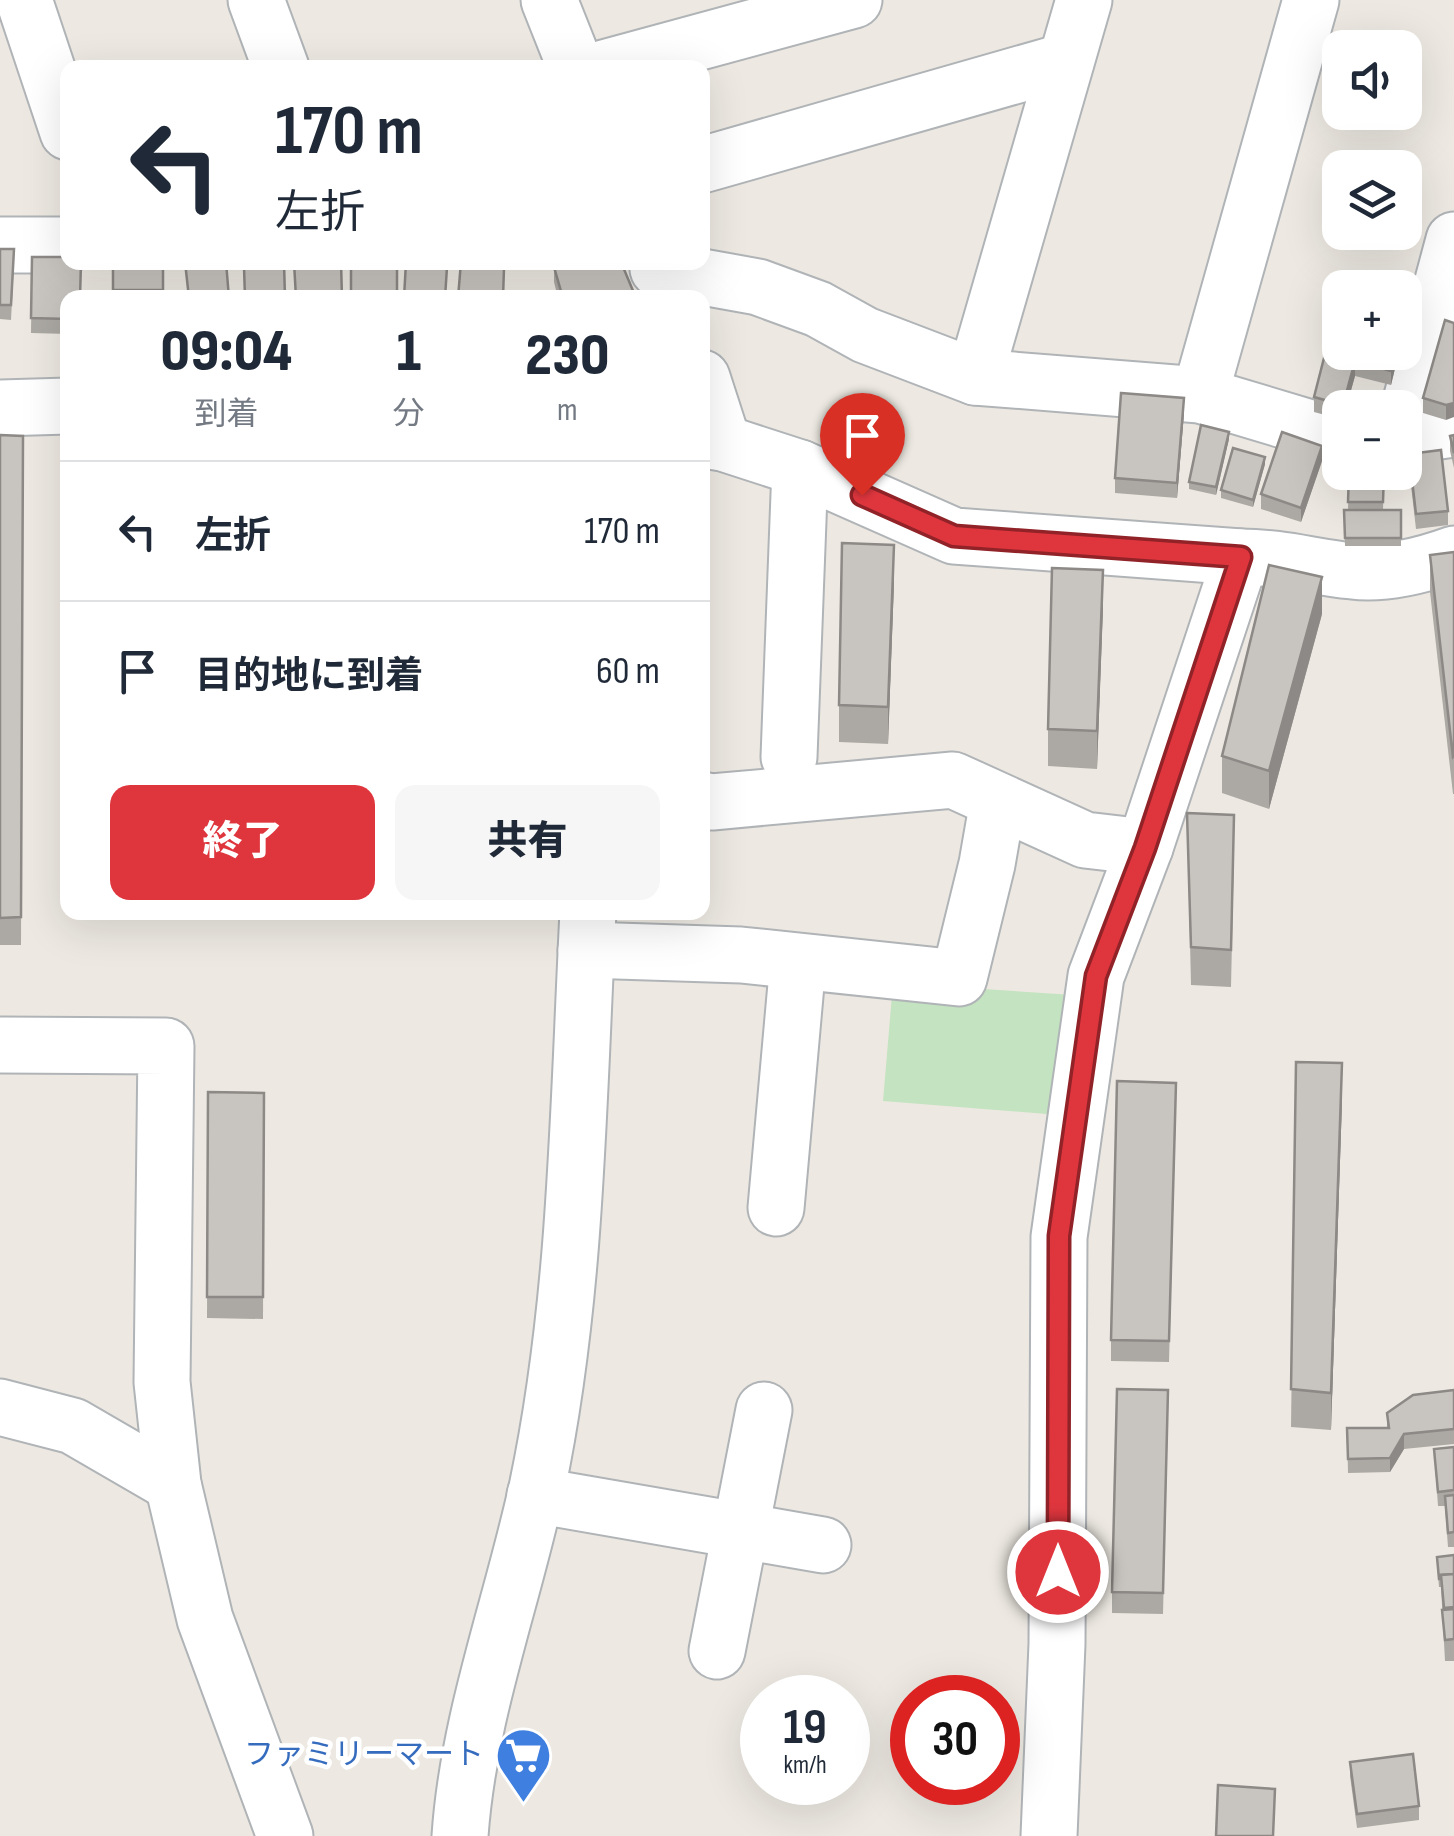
<!DOCTYPE html>
<html lang="ja">
<head>
<meta charset="utf-8">
<style>
  :root { --surface:#fff; --page:#f6f6f7; --text:#1f2937; --muted:#747a83; --line:#e0e1e3; --accent:#df363e }
  body { margin:0; font-family:"Sofia Sans Condensed","Noto Sans JP",sans-serif; background:var(--page); color:var(--text); height:100vh; display:flex; flex-direction:column; font-size:38px; white-space:nowrap }
  * { box-sizing:border-box; margin:0 }
  p { font-size:32px; color:var(--muted) }
  .icon { flex:none; width:55px; height:55px; fill:none; stroke:currentColor; stroke-width:2; stroke-linecap:round; stroke-linejoin:round }
  .map { position:relative; flex:1; overflow:hidden }
  .panel { position:absolute; left:60px; top:290px; width:650px; height:630px; display:flex; flex-direction:column; background:var(--surface); border-radius:20px; box-shadow:0 10px 40px #0002 }
  .panel>* { flex:none }
  .top-card { position:absolute; left:60px; top:60px; width:650px; height:210px; border-radius:20px; box-shadow:0 10px 40px #0002; background:#fff; color:var(--text); overflow:hidden }
  .fabs { position:absolute; left:1322px; top:30px; display:grid; gap:20px }
  .fabs a { display:grid; place-items:center; width:100px; height:100px; border-radius:20px; background:var(--surface); box-shadow:0 10px 40px #0002; font-size:50px }
  .speed { position:absolute; left:740px; top:1675px; display:flex; gap:20px; font-size:50px; font-weight:700; text-align:center }
  .speed>* { display:grid; place-content:center; width:130px; height:130px; border-radius:50%; background:var(--surface); box-shadow:0 10px 40px #0002; line-height:1 }
  .speed small { font-size:25px; font-weight:400 }
  .speed .limit { border:15px solid #d22; background:#fff; color:#111 }
  .pin { position:absolute; display:grid; place-items:center; width:85px; height:85px; color:#fff; margin:-102px -42px; border-radius:50% 50% 50% 0; rotate:-45deg; box-shadow:0 0 10px #0007 }
  .pin .icon { rotate:45deg }
  .me { position:absolute; width:110px; margin:-55px; rotate:0deg; stroke-linejoin:round; filter:drop-shadow(0 0 8px #0008) }
  .turn { display:flex; align-items:center; gap:35px; height:210px; padding:0 50px; font-size:45px }
  .turn .icon { width:130px; height:130px; stroke-width:2.5 }
  .turn b { display:block; font-size:70px; line-height:85px }
  .eta { display:flex; justify-content:space-evenly; align-items:center; height:170px; text-align:center }
  .eta b { font-size:60px; font-weight:800; line-height:70px }
  .button { display:flex; gap:20px; margin-top:auto; padding:20px 50px }
  .button a { flex:1; height:115px; border-radius:20px; background:var(--accent); color:#fff; font-size:40px; font-weight:800; line-height:115px; text-align:center }
  .button a+a { background:var(--page); color:var(--text) }
  ul { padding:0; list-style:none }
  li { display:flex; align-items:center; gap:30px; height:140px; padding:0 50px; border-top:2px solid var(--line) }
  li div { flex:1 }
  li b { display:block; font-size:38px }
  li em { font-style:normal }
  .map>svg:first-child { display:block }
  .green { fill:#c4e3c0 }
  .lines { fill:none; stroke-linecap:round; stroke-linejoin:round }
  .minor-casing { stroke:#b0b4b7; stroke-width:59 }
  .minor { stroke:#fff; stroke-width:55 }
  .wall { fill:#aca9a4 }
  .shaded-wall { fill:#8c8986 }
  .building { fill:#c8c4bf; stroke:#8c8986; stroke-width:2.5 }
  .route-casing { stroke:#912328; stroke-width:25 }
  .route { stroke:#df363e; stroke-width:18 }
  .labels { text-anchor:middle; dominant-baseline:central; stroke-width:9; stroke-linejoin:round; paint-order:stroke }
  .shop-label { font-size:30px; fill:#366cbe; stroke:#fff; text-anchor:end }
</style>
</head>
<body>
<div class="map">
<svg width="1454" height="1836" viewBox="0 0 1454 1836">
  <rect width="100%" height="100%" fill="#ede9e2"/>
  <path class="green" d="M893,983l180,12 -26,119 -164,-13z"/>
  <g class="lines">
    <defs>
      <g id="minor">
        <path d="M24,0l44,132"/>
        <path d="M256,0l25,68"/>
        <path d="M549,0l27,68"/>
        <path d="M604,68l250,-68"/>
        <path d="M702,165l364,-104"/>
        <path d="M0,245h68"/>
        <path d="M658,269l100,18 60,22 47,26 110,42 225,18 117,35 23,1"/>
        <path d="M975,377l109,-377"/>
        <path d="M702,378l21,65"/>
        <path d="M1200,395l111,-395"/>
        <path d="M0,408l68,-2"/>
        <path d="M1405,423l49,-183"/>
        <path d="M1405,436l49,-7"/>
        <path d="M702,440l21,3 77,25 154,68 287,21c41,0 72,10 111,14 32,4 72,-6 102,-17"/>
        <path d="M789,757l11,-289"/>
        <path d="M702,800l10,2 241,-22 132,60 60,7"/>
        <path d="M586,950l155,5 218,23 28,-114 11,-63"/>
        <path d="M0,1045l166,1 -4,336 11,102 32,135 80,217"/>
        <path d="M776,1208l22,-246"/>
        <path d="M0,1407l73,19 100,58"/>
        <path d="M535,1495l288,50"/>
        <path d="M717,1651l47,-241"/>
        <path d="M460,1836c8,-118 52,-233 77,-348 40,-189 41,-383 51,-576"/>
        <path d="M1049,1836l8,-192 2,-407 37,-261 49,-129 96,-290"/>
      </g>
    </defs>
    <use href="#minor" class="minor-casing"/>
    <use href="#minor" class="minor"/>
  </g>
  <g class="wall">
    <path d="M0,249l14,15 -3,56 -11,-1z"/>
    <path d="M32,257l36,41v36l-37,-1z"/>
    <path d="M112,262h51v36l-50,-1z"/>
    <path d="M554,267l82,31h-78l-4,-16z"/>
    <path d="M1454,323l-8,97 -23,-7v-15z"/>
    <path d="M1340,352h59l-8,33 -36,-9 -9,32h-6v11l-26,-7v-15z"/>
    <path d="M1184,413l-7,85 -62,-5v-15z"/>
    <path d="M0,435l23,1 -2,509h-21z"/>
    <path d="M1454,435v33l-4,-17v-15z"/>
    <path d="M1229,439l-13,56 -27,-6v-7z"/>
    <path d="M1409,454l39,57v14l-32,4 -7,-61z"/>
    <path d="M1322,461l-21,61 -40,-13v-15z"/>
    <path d="M1265,464l-12,43 -32,-9v-8z"/>
    <path d="M1349,472h35l-1,38 -35,-1z"/>
    <path d="M1344,510h57v36h-56z"/>
    <path d="M1454,552v242h-1l-23,-202v-37z"/>
    <path d="M894,583l-6,161 -49,-2v-37z"/>
    <path d="M1103,607l-6,162 -49,-3v-37z"/>
    <path d="M1322,614l-53,195 -47,-16v-37z"/>
    <path d="M1187,813l47,39 -3,135 -40,-2z"/>
    <path d="M1296,1062l46,38 -11,330 -40,-3z"/>
    <path d="M208,1092l56,1 -1,226 -56,-1z"/>
    <path d="M1176,1105l-7,257 -58,-1v-21z"/>
    <path d="M1454,1390v54l-50,5 -14,23 -42,1 -1,-45h40v-15z"/>
    <path d="M1168,1412l-5,202 -51,-1v-21z"/>
    <path d="M1454,1447v100h-6l-3,-41h-7l-4,-57z"/>
    <path d="M1454,1555v106h-9l-4,-74h-2l-2,-23z"/>
    <path d="M1350,1762l69,44v14l-62,8 -7,-52z"/>
  </g>
  <g class="shaded-wall">
    <path d="M1396,352h3l-8,33v-14z"/>
    <path d="M1355,361v15l-9,32h-3z"/>
    <path d="M1184,398v15l-7,85v-15z"/>
    <path d="M1454,403v14l-8,3v-15z"/>
    <path d="M1229,432v7l-13,56v-8z"/>
    <path d="M1322,446v15l-21,61v-14z"/>
    <path d="M1265,457v7l-12,43v-7z"/>
    <path d="M894,545v38l-6,161v-37z"/>
    <path d="M1103,570v37l-6,162v-38z"/>
    <path d="M1322,577v37l-53,195v-38z"/>
    <path d="M1342,1063v37l-11,330v-37z"/>
    <path d="M1404,1434v15l-14,23v-14z"/>
  </g>
  <g class="building">
    <path d="M0,249h14l-3,56h-11z"/>
    <path d="M32,257h36v5h13l-1,36h-12v21l-37,-1z"/>
    <rect x="113" y="262" width="50" height="28"/>
    <path d="M185,262h41l3,36h-40z"/>
    <path d="M253,262h31l1,36h-40l-1,-31 9,-1z"/>
    <path d="M294,262h47l1,36h-46z"/>
    <rect x="351" y="262" width="46" height="36"/>
    <path d="M406,262h35v5h6l-2,31h-41z"/>
    <path d="M461,262h31v5l12,1 -1,30h-45z"/>
    <path d="M555,262h66l15,36h-73l-9,-31z"/>
    <path d="M1334,319l6,1v32h56l-5,19 -36,-10 -12,44 -29,-8z"/>
    <path d="M1445,320l9,3v80l-8,2 -23,-7z"/>
    <path d="M1121,393l63,5 -7,85 -62,-5z"/>
    <path d="M1201,425l28,7 -13,55 -27,-5z"/>
    <path d="M1282,432l40,14 -21,62 -40,-14z"/>
    <path d="M0,435l23,1 -2,481 -21,1z"/>
    <path d="M1454,435v18l-4,-17z"/>
    <path d="M1233,448l32,9 -12,43 -32,-10z"/>
    <path d="M1441,450l7,61 -32,3 -7,-60z"/>
    <path d="M1349,472h35l-1,30h-35z"/>
    <path d="M1344,510h57v28h-56z"/>
    <path d="M842,543l52,2 -6,162 -49,-2z"/>
    <path d="M1454,552v204l-1,1 -23,-202z"/>
    <path d="M1269,565l53,12 -53,194 -47,-15z"/>
    <path d="M1052,568l51,2 -6,161 -49,-2z"/>
    <path d="M1187,813l47,2 -3,135 -40,-3z"/>
    <path d="M1296,1062l46,1 -11,330 -40,-4z"/>
    <path d="M1117,1081l59,2 -7,258 -58,-1z"/>
    <path d="M208,1092l56,1 -1,204h-56z"/>
    <path d="M1117,1389l51,1 -5,203 -51,-1z"/>
    <path d="M1454,1390v39l-50,5 -14,24 -42,1 -1,-31h42l-2,-15 26,-18z"/>
    <path d="M1454,1447v43l-16,2 -4,-43z"/>
    <path d="M1454,1495v37l-6,1 -3,-37z"/>
    <path d="M1454,1555v19l-13,1v4h-2l-2,-22z"/>
    <path d="M1454,1574v33l-10,1 -3,-33z"/>
    <path d="M1454,1609v30l-9,1 -3,-30z"/>
    <path d="M1413,1754l6,52 -62,8 -7,-52z"/>
    <path d="M1218,1785l57,4 -2,47h-57z"/>
  </g>
  <g class="lines">
    <defs>
      <path id="route" d="M862,495l92,41 287,21 -96,291 -49,128 -37,260 -1,336"/>
    </defs>
    <use href="#route" class="route-casing"/>
    <use href="#route" class="route"/>
  </g>
  <defs>
    <symbol id="supermarket-pin" viewBox="-11 -11 22 30"><path d="M0 17L-7.5 6A9.5 9.5 0 1 1 7.5 6Z" fill="#3f7fe0" stroke="#fff"/><path d="M-6-5.5h2.5l.6 2H6L4.5 2H-2.5L-4.4-4H-6ZM-1.5 3.2a1.3 1.3 0 1 0 .1 0ZM3 3.2a1.3 1.3 0 1 0 .1 0Z" fill="#fff"/></symbol>
  </defs>
  <g fill-rule="evenodd">
    <use href="#supermarket-pin" x="492" y="1724" width="63" height="86"/>
  </g>
  <g class="labels">
    <g class="shop-label">
      <text x="484" y="1755">ファミリーマート</text>
    </g>
  </g>
</svg>
<div class="fabs">
<a><svg class="icon" aria-label="sound" viewBox="0 0 24 24"><path d="M4 9h4l5-4v14l-5-4H4zM17 9q2 3 0 6"/></svg></a>
<a><svg class="icon" aria-label="layers" viewBox="0 0 24 24"><path d="M12 4l9 5-9 5-9-5zM3 14l9 5 9-5"/></svg></a>
<a>+</a>
<a>−</a>
</div>
<div class="speed"><div>19<small>km/h</small></div><div class="limit">30</div></div>
<div class="pin" style="left:862px;top:495px;background:#d93025"><svg class="icon" aria-label="arrive" viewBox="0 0 24 24"><path d="M6 21V4h12l-3 4 3 4H6"/></svg></div>
<svg class="me" style="left:1058px;top:1572px" viewBox="-20 -20 40 40"><circle r="17" fill="#df363e" stroke="#fff" stroke-width="3"/><path d="M0-11L8 9 0 5-8 9z" fill="#fff"/></svg>
<div class="top-card">
<div class="turn"><svg class="icon" aria-label="left" viewBox="0 0 24 24"><path d="M17 20v-9H6M10 6l-5 5 5 5"/></svg><div><b>170 m</b>左折</div></div>
</div>
<section class="panel">
<div class="eta">
<div><b>09:04</b><p>到着</p></div>
<div><b>1</b><p>分</p></div>
<div><b>230</b><p>m</p></div>
</div>
<ul>
<li><svg class="icon" aria-label="left" viewBox="0 0 24 24"><path d="M17 20v-9H6M10 6l-5 5 5 5"/></svg><div><b>左折</b></div><em>170 m</em></li>
<li><svg class="icon" aria-label="arrive" viewBox="0 0 24 24"><path d="M6 21V4h12l-3 4 3 4H6"/></svg><div><b>目的地に到着</b></div><em>60 m</em></li>
</ul>
<div class="button"><a>終了</a><a>共有</a></div>
</section>
</div>
</body>
</html>
